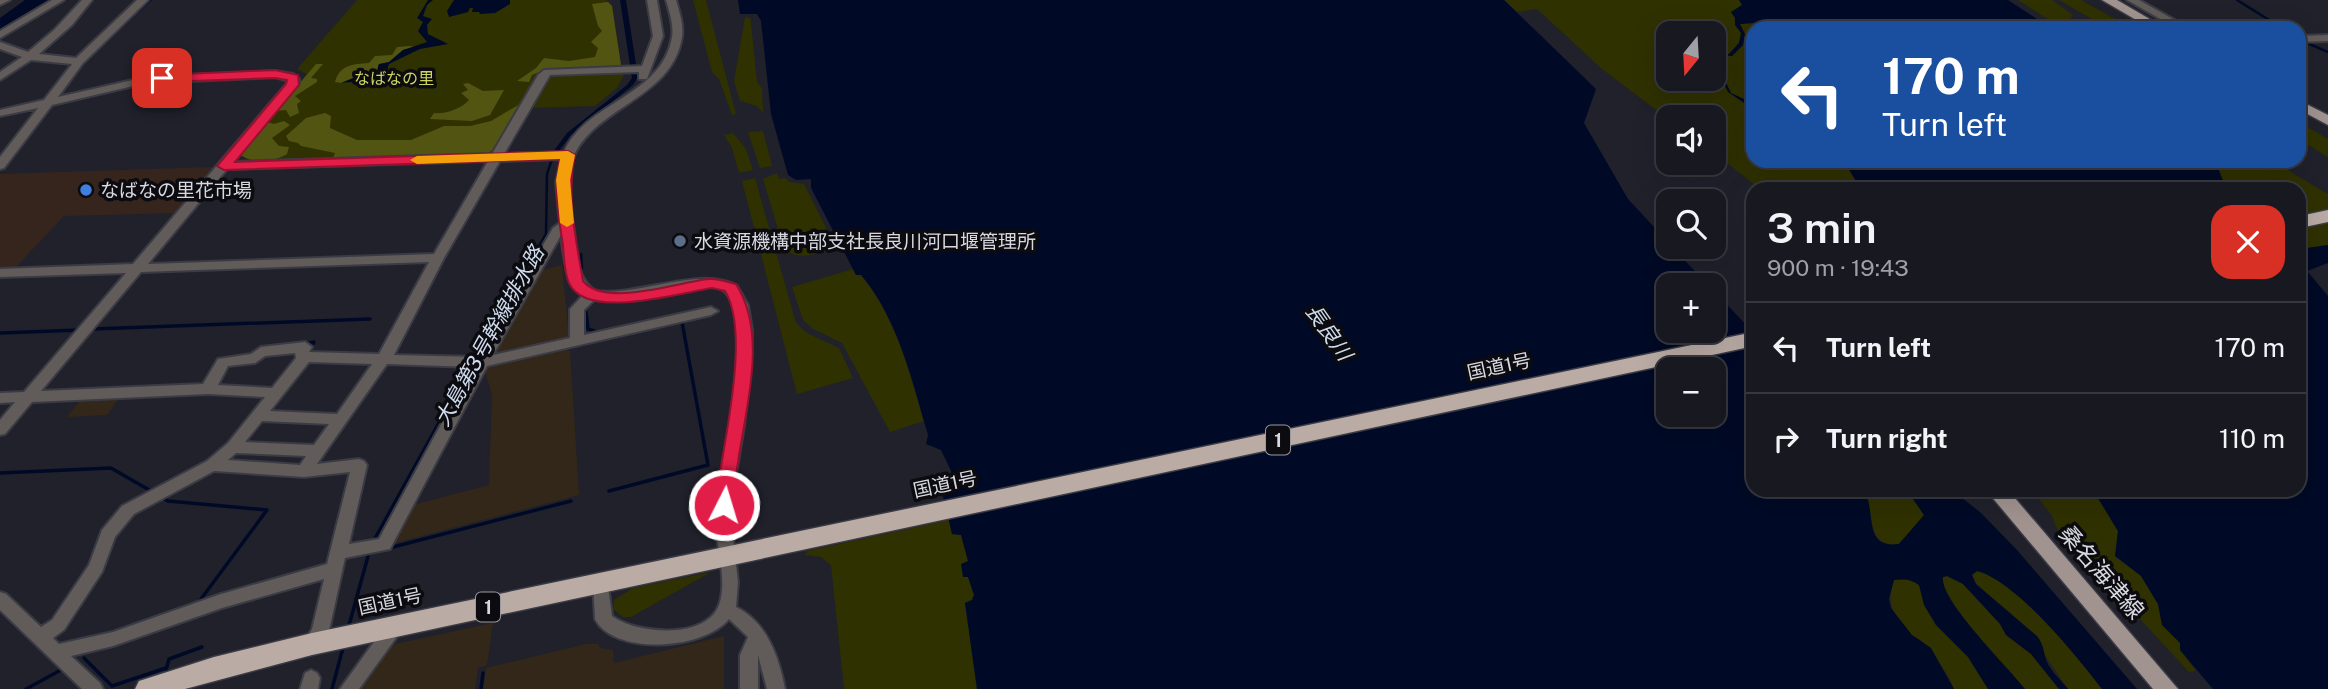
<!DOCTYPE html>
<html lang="en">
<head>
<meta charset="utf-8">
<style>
  :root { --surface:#181920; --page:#25262d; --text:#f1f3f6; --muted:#9fa0a5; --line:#36383e }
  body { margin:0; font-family:"Public Sans","Noto Sans JP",sans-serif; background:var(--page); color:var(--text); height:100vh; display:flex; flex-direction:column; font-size:26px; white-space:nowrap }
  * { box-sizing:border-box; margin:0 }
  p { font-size:23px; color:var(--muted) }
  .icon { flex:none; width:38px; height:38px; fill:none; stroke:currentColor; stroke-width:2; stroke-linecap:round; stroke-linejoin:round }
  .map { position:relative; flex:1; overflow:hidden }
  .sheet { position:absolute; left:1746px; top:182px; width:560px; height:315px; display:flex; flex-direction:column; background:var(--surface); border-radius:21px; box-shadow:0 7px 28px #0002,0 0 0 2px var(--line) }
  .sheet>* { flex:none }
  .hud { position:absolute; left:1746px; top:21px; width:560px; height:147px; border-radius:21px; box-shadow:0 7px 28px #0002,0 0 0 2px var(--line); background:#1a4fa0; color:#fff; overflow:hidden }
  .needle { width:46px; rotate:198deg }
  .fabs { position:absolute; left:1656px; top:21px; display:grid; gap:14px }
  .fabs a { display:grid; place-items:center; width:70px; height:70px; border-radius:14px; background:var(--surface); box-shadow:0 7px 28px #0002,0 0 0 2px var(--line); font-size:35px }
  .pin { position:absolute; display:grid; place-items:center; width:60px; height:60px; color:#fff; margin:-30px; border-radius:14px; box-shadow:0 4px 10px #0006 }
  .me { position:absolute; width:77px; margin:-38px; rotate:5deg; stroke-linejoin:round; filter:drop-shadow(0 0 5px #0008) }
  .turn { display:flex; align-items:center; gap:24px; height:147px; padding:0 21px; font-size:32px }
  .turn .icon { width:91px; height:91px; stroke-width:2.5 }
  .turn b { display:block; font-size:49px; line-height:60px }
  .round { display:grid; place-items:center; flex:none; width:74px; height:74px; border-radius:21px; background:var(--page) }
  .head { display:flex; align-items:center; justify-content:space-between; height:119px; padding:0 21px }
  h1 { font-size:42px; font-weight:600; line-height:52px }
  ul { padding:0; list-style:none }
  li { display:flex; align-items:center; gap:21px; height:91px; padding:0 21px; border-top:2px solid var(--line) }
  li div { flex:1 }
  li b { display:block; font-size:26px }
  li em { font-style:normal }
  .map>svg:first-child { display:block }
  .commercial { fill:#36251d }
  .industrial { fill:#322718 }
  .green { fill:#2f3100 }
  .forest { fill:#525512 }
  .water { fill:#000a26; fill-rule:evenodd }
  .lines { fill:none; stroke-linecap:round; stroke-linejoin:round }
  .stream-far1 { stroke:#000a26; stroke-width:2.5 }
  .stream { stroke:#000a26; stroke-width:3.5 }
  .minor-tunnel { stroke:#3c3d46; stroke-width:16; stroke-dasharray:16 8; stroke-linecap:butt }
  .minor-casing { stroke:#3a3b44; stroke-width:4 }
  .major-casing { stroke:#3a3b44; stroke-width:3 }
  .highway-casing { stroke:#3a3b44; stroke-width:3 }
  .minor { fill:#615b59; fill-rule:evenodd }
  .major { fill:#a19490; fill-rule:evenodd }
  .highway { fill:#baaba5; fill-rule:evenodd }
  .route { fill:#e11d48; stroke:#92132f; stroke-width:2 }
  .slow { fill:#f59e0b }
  .shop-dot { fill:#3f7fe0; stroke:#0b0b10; stroke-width:2.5 }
  .service-dot { fill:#5c6f8a; stroke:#0b0b10; stroke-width:2.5 }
  .labels { text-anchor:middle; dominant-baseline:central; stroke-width:7; stroke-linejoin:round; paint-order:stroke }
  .far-park-label { font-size:16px; fill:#cdd462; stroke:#0b0b10 }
  .shield { fill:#0b0b10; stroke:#9a9ba2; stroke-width:2 }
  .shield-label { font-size:18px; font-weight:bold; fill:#d8d9e0 }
  .poi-label { font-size:19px; fill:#d8d9e0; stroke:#0b0b10; text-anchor:start }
  .street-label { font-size:19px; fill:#d8d9e0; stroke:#0b0b10 }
  .water-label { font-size:21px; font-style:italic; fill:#cfdbed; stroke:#0b0b10 }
  .near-street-label { font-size:23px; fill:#d8d9e0; stroke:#0b0b10 }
</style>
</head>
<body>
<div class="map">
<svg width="2328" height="689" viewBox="0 0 2328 689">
  <rect width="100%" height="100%" fill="#20212b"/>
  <path class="commercial" d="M214,167l2,4 -36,42 -116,3 -51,54h-13v-96z"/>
  <g class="industrial">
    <path d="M562,265l7,72 -3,3 -73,17 -2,-3 47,-83z"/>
    <path d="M561,348l9,3 9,144 -188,49 18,-38 80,-21 3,-90 -8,-28z"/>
    <path d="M121,396l-14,19 -40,2 15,-19z"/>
    <path d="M493,623l-6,42 -9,3 -3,21h-121l36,-44z"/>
    <path d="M724,636v53h-241l3,-21 100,-24h12l2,4 13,2 1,13z"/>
  </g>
  <g class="green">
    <path d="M357,0h249l6,6 9,59 -5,3 -72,2 -44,76 -12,7 -239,8 -10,-7 68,-80 -10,-5z"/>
    <path d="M693,0h13l30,114 -4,1 -13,-36 -7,-7z"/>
    <path d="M1504,0h235l3,5 -11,7 4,6v7l7,8 -3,10 -10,11h-16v-21h-45v46h45v-17l8,18 4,3 -12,-25 21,-4 9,-9 -4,-21c10,-2 18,-4 25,4h-10v133h90l13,22 -1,6h-96l-47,-37v-35l-45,2 -66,-50 -65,-60 -20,3z"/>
    <path d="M2018,0h34l21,15 -6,8h-13z"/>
    <path d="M2059,0h22l50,28h-24z"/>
    <path d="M745,17l5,1 1,5 6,59 5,6 1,25 -6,-7 -17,-5 -6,-20z"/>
    <path d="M625,72l-7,15 -23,19 -67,2 18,-31 7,-2z"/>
    <path d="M2300,123l28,16v18l-28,-17z"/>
    <path d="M763,131l9,35 -12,2 -12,-36z"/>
    <path d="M733,133l13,16 7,21 -14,3 -7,-25 -8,-13z"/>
    <path d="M2225,161h47l56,33v51l-28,4v-60h-74l-8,-21 9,-6z"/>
    <path d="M777,173l2,6 6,-1 4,4 15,2 32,64c-18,5 -36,14 -52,1l-21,-70z"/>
    <path d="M755,178l41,145 11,10 32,15 14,30 -56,16 -55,-213z"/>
    <path d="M853,269l3,6h5c34,41 48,96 63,146l-34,11 -48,-89 -29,-14 -10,-9 -11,-33z"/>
    <path d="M1887,490l21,2 16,23 -6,10 -21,20c-32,0 -22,-31 -31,-50z"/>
    <path d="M2032,490h61l25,41 -3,25 26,20 17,28 4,21 18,18v7l16,21 -7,1 -132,-143 -5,-13z"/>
    <path d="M950,520l2,14 9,1 7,26 -5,16h5l6,18 -2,5 -7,3 12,86h-133l-13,-124 -10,-8 -16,-2 2,-4z"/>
    <path d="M1977,571c40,10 100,85 125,118h-34l-24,-35 -68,-70 -4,-9z"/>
    <path d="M711,572l-80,45h-8l-10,-8 1,-9 19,-12z"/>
    <path d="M1947,576l16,8 37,40 6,11 25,19 28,35h-34c-17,-21 -86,-89 -82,-112z"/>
    <path d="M1911,579l8,6 17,40 32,32 20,32h-34c-4,-13 -21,-35 -30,-46 -4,-4 -9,-6 -14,-9 -16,-14 -25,-35 -16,-54z"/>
  </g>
  <g class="forest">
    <path d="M608,2l4,4 9,59 -5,3 -72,2 -12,5 -3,7 -12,-1 19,-13 8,-10 25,3 26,-4 3,-9 -7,-6 11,-11 -4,-5 -6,-22z"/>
    <path d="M410,46l7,1 -14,3 -14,12 -11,3 1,6 -8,7 -8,-4 -22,9 -6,-1c5,-17 17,-18 34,-19l6,-7 17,-1 5,-8z"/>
    <path d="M316,64h7l-12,14 6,1v3l-22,14 6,5 -4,3 2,9 -9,4 -4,-7 -10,1z"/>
    <path d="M468,83l15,8 21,-1 -14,25 -18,6 -42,-2 4,-6c10,2 29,-5 35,-13l-8,-7 7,-3 -5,-6z"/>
    <path d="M530,85h5l-35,61 -12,7 -155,5 2,-5 -34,-7 -3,-3 -9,-2 -3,-5 20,-18 19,-5 6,3 -1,12 27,12h54l33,-14h26l21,-5 29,-17z"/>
    <path d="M284,121l6,4 -18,13 7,8 10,1 -2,7c-15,9 -34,10 -48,0l28,-32 7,2z"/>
  </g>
  <g class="water">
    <path d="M25,0h29l-54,32v-14z"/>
    <path d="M428,0h5l-6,5 -4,11 9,3 -5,6 1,9 20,10 -28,5 -31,15c-5,22 -30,16 -48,19l22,-9 6,4c8,0 8,-9 10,-14l10,-2 14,-12 24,-8 -9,-11 5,-9 -6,-4z"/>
    <path d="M454,0h56v4l-15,9 -15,1 -1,-2h-7l1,-4h-3l-2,4 -19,5 -2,-6z"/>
    <path d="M620,0h6l12,77 -5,8 -62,50 -19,25h-5l20,-27 60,-48 5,-7z"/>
    <path d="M738,0h766l92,89 -12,34 44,76 40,43v5h4l36,38h-40v46h45v-41l40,42 1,158h133l-21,5c9,19 -2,54 33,49l25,-29 -13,-19 -8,-6h49l29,23 36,37 120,139h-35c-25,-33 -86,-108 -125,-118l-5,4 4,9 61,52c6,8 6,12 8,20 2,12 16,24 23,33h-9l-28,-35 -25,-19 -6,-11 -37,-40 -16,-8 -4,1c-4,23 66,91 82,112h-37l-20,-32 -32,-32 -12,-20 -5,-20c-9,-6 -14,-6 -25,-5l-5,19 2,9 21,27 19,13 23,41h-977l-12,-86 7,-3 2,-5 -6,-18h-5l-2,-13 7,-3 -7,-26 -9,-1 -11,-46 8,-3 4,-10 -12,-25 -15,-6 2,-9c-16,-54 -29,-115 -67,-160h-5l-45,-87v-9l-15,1 -8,-5 -17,-61 -10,-93 -4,-7h-17zM1668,369h45v46h-45z"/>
    <path d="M1739,0h269l43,28h-287l-8,-5 -16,1 5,10 -2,11 -11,11 -15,-1 -3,3 17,35 15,7 7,9 -25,-17 -15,-30v-8h16l10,-11 2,-10 -6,-8v-7l-4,-6 11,-7z"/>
    <path d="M1844,161h381l4,4 -11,3 8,21h-370l1,-6z"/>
    <path d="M2328,245v18l-21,8 21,25v393h-115l-33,-39v-7l-18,-18 -4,-21 -17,-28 -26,-20 3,-25 -25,-41h207v-241z"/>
  </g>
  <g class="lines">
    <g class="stream-far1">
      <path d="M2237,0l45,28"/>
      <path d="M138,11l12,-11"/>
      <path d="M108,39l25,-23"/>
      <path d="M2305,42l23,10"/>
      <path d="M92,55l8,-9"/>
      <path d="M581,254l1,14"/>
      <path d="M512,293l34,-59 1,-60 6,-18"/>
    </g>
    <g class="stream">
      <path d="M586,312l2,17 12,4"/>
      <path d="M93,329l277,-10"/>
      <path d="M0,333l80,-3"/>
      <path d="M304,344l10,-2 -4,6"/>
      <path d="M474,358l39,-67"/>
      <path d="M0,473l111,-5 40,23"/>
      <path d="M609,491l99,-26 -26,-143"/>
      <path d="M162,497l6,4 99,9 -66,89"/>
      <path d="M373,542l98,-177"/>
      <path d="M393,547l178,-46"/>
      <path d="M348,629l22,-80"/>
      <path d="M84,658l28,28 54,-18"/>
      <path d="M166,670l3,-11 33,-12"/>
      <path d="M26,689l35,-19"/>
      <path d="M332,689l12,-45"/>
      <path d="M481,689l2,-16"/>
    </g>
    <path class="minor-tunnel" d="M724,505v24"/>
    <defs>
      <g id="minor">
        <path d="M0,0h10l-10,5z"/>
        <path d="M52,0h12l-64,38v-7z"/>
        <path d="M82,0h10l-20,25 -33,29 37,4 61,-58h11l-65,63 -25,34 88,-20 129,-6 18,3 6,5v4l-66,79 259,-8 46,-79 6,-5 98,-4 11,-30 -6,-36h10l6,36 -16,43h-8v-7l-89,3 -46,79 60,-2c22,-51 98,-55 108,-115 2,-12 -3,-26 -6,-37h10c3,11 8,25 6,37 -10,64 -92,69 -111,126 -7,21 0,48 3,69 2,22 2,45 21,59 42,6 107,-26 142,-5l11,19 4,25 -1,30 -7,66 -14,83 -6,2 -6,-2 -2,-4c4,-32 46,-213 -1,-218 -41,-4 -79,18 -121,13l-10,10v25l127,-28 7,4 -7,4 -224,51 -97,183 -45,9 -16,73 -11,18 -6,2 -6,-2 -3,-5 9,-15 12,-50 -102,29 -109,38 -42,10 29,27 3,6h-21l-82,-79v-18l6,2 35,33 11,-7 37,-55 13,-35 20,-24 85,-45 21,-18 37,-46 -57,-3 -176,8 -27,32 -5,1v-15l15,-18 -15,1v-10l24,-1 102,-119 -126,4v-8l133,-5 156,-183 -14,-4 -129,6 -94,22 -48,63 -4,1v-12l38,-49 -38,8v-6l44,-10 28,-36 -41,-4 -31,20v-8l22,-15 -22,-8v-7l28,10 26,-22zM561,159l-5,24 4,40 -7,5 -75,129 -84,-2 50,-97 56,-97zM488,161l-54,93 -286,10 79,-95zM561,235c3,23 4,44 22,60l-13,14v29l-77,17zM429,262l-50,92 -70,-2 3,-5 -7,-5 -44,5 -10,7 -33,5 -15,25 -162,7 100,-119zM295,353l1,5 -24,30 -54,-3 10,-19 27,-3 10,-7zM309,362l63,2 -35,50 -67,-3zM387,364l85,3 -93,172 -30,5 18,-79 -3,-4 -5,-2 -42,5zM262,421l67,3 -15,21 -69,-3zM236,453l70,3 -6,9 -72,-5zM214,471l90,6 46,-5 -23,92 -106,30 -108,38 -54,12 -6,-6 11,-8 38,-58 13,-35 19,-23z"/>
        <path d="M2127,0h12l50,28h-13z"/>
        <path d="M2328,35v6l-28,1v-6z"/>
        <path d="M724,523l6,2 2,4 6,53 -2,25c31,15 43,50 49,82h-18l-9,-34v34h-18v-34l8,-18 -19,-18c-25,31 -115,37 -134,0l-2,-35 2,-5 6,-2 6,2 5,37c24,18 94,24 107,-11 8,-22 -1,-54 -3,-76l2,-4z"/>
        <path d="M395,619l6,2 3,5 -3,5 -42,58h-19l49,-68z"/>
        <path d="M311,670l6,3 3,5 -2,11h-18l5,-16z"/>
      </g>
      <g id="major">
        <path d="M2102,0h15l48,28h-15z"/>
        <path d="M2300,101l28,14v10l-28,-15z"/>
        <path d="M1986,490h22l170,199h-25z"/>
      </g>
      <g id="highway">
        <path d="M2328,210v12l-28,6v-12z"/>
        <path d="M1754,332v14l-1442,309 -127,34h-50l4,-8 75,-24 98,-24z"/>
      </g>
    </defs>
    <use href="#minor" class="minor-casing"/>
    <use href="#major" class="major-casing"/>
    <use href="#highway" class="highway-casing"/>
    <use href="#minor" class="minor"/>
    <use href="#major" class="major"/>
    <use href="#highway" class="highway"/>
  </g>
  <path class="route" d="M275,70l23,5 1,10 -64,77 333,-11 7,4c-9,42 1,84 8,126 22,27 95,1 126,-2 9,-1 18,3 27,5 32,50 10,123 2,178 -3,15 0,34 -7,47h-13l-3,-4c6,-53 37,-170 10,-214l-13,-3c-32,5 -126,33 -143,-5 -5,-11 -5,-26 -6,-38 -5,-29 -9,-57 -3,-86l-336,11 -7,-4 69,-82 1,-4 -12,-2 -113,4 -6,-4 6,-3z"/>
  <path class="slow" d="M568,151l7,4 -5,25 4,43 -7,4 -7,-4 -4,-43 4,-21 -143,5 -7,-4 7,-4z"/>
  <circle class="shop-dot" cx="86" cy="190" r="7"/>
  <circle class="service-dot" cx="680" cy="241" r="7"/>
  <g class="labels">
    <g class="far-park-label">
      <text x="394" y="78">なばなの里</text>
    </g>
    <g class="shield">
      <rect x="1266" y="425.5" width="24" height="29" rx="5"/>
      <rect x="476" y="592.5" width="24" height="29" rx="5"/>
    </g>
    <g class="shield-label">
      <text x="1278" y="440">1</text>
      <text x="488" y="607">1</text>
    </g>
    <g class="poi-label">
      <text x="100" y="190">なばなの里花市場</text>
      <text x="694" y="241">水資源機構中部支社長良川河口堰管理所</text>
    </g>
    <g class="street-label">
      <text transform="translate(1499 366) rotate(-12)">国道1号</text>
      <text transform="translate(945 484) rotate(-12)">国道1号</text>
      <text transform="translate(390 601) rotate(-12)">国道1号</text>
    </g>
    <g class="water-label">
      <text transform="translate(1329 332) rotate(55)">長良川</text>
      <text transform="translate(489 336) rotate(-61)">大島第3号幹線排水路</text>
    </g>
    <g class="near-street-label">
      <text transform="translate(2102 572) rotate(49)">桑名海津線</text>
    </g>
  </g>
</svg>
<div class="fabs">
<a><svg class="needle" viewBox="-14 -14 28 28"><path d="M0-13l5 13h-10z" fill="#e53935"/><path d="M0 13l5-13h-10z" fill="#9fa0a5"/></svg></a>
<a><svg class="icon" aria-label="sound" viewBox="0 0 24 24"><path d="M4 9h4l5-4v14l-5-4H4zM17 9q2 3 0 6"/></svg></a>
<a><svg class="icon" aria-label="search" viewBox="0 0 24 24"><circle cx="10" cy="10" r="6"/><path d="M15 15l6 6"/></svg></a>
<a>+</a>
<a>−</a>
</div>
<div class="pin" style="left:162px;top:78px;background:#d93025"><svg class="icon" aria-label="arrive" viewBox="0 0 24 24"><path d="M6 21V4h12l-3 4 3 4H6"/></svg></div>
<svg class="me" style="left:724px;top:505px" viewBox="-20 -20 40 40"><circle r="17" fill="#e11d48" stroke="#fff" stroke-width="3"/><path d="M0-11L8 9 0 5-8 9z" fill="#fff"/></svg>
<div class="hud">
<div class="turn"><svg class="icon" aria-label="left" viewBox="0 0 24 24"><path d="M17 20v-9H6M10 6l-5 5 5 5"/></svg><div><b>170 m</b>Turn left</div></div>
</div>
<section class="sheet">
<div class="head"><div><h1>3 min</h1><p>900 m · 19:43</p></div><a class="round" style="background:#d93025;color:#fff"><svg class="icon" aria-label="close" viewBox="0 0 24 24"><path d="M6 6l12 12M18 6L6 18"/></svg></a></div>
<ul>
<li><svg class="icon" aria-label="left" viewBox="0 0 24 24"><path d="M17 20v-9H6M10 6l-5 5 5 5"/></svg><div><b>Turn left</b></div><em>170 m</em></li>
<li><svg class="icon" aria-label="right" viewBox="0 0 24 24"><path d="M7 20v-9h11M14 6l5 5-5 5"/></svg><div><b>Turn right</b></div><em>110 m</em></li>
</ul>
</section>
</div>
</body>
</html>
